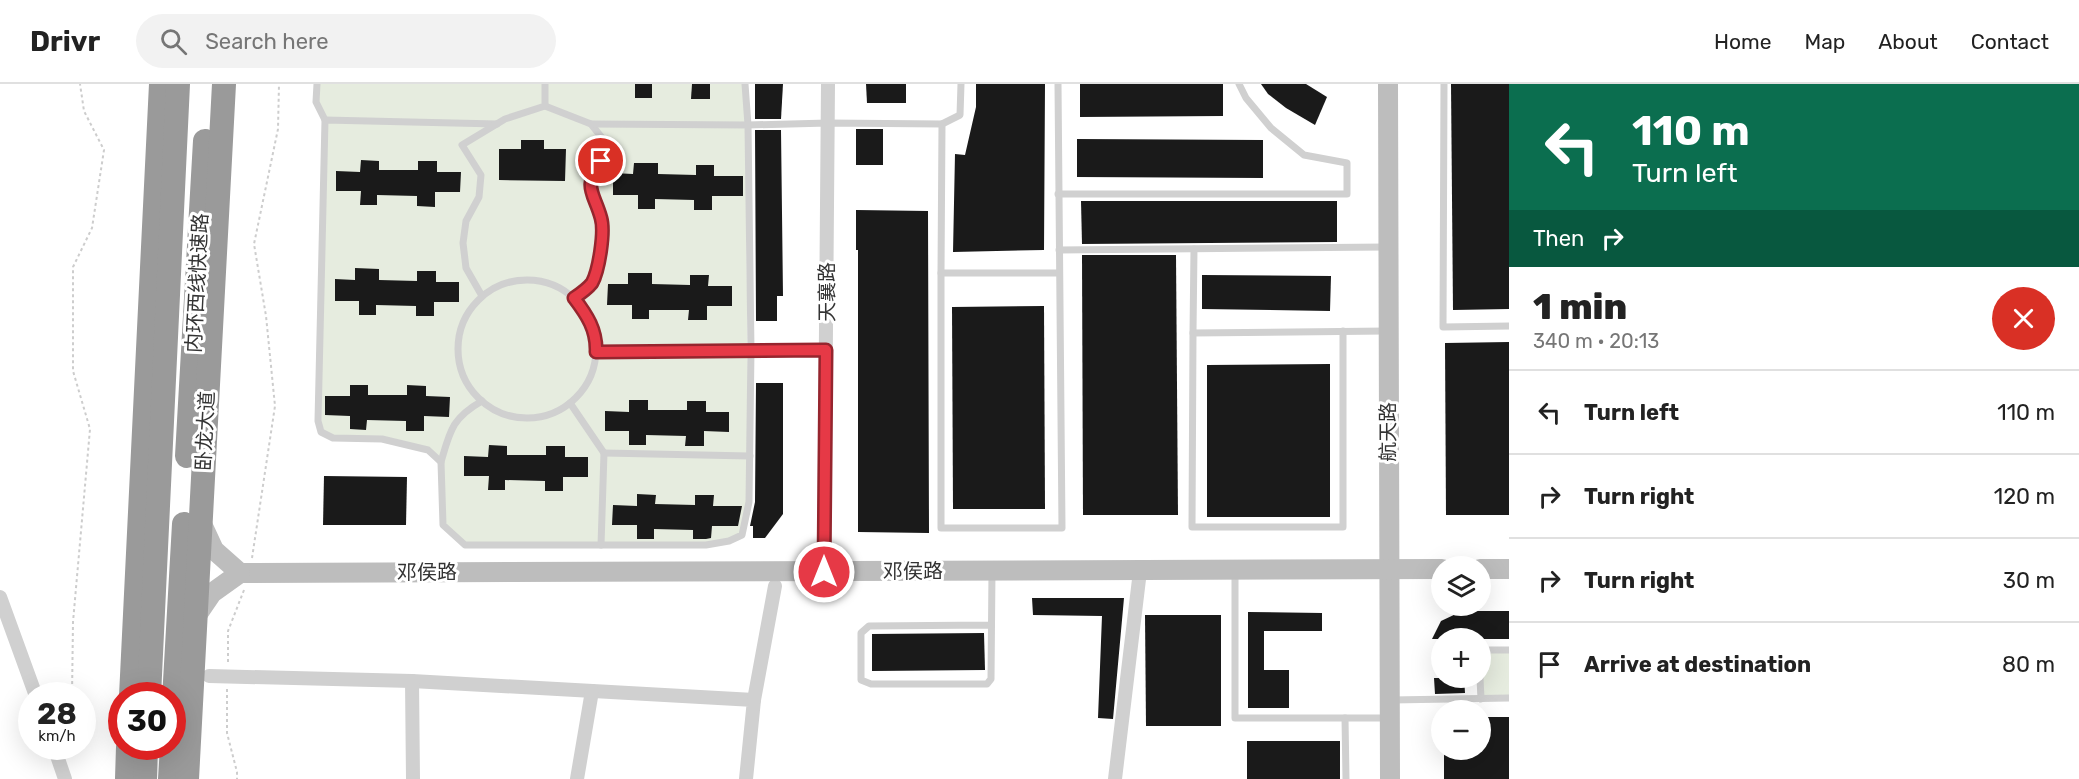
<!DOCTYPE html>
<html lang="en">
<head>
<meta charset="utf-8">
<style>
  :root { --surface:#fff; --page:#f2f2f2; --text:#222; --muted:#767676; --line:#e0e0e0 }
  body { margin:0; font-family:Rubik,"Noto Sans SC",sans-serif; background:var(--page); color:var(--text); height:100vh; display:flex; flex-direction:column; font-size:22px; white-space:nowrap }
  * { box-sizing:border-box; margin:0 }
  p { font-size:20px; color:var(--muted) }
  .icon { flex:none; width:33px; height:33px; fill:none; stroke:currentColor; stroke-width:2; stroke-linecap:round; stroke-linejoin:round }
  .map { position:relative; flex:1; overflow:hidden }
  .details { display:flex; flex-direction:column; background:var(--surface); width:570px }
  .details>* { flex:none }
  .banner { background:#0b6e4f; color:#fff; overflow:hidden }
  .controls { position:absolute; left:1431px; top:472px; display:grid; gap:12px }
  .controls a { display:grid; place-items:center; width:60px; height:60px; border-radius:50%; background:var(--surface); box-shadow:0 6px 24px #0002; font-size:30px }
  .speed { position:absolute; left:18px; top:598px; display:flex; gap:12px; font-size:30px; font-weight:700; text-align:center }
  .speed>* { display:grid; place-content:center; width:78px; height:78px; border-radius:50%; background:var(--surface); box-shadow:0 6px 24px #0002; line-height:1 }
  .speed small { font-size:15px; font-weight:400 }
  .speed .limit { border:9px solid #d22; background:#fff; color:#111 }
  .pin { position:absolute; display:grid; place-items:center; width:51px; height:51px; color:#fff; margin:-26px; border:3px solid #fff; border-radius:50%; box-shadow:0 2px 6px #0007 }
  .me { position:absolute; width:66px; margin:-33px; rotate:0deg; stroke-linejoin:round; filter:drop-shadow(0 0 4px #0008) }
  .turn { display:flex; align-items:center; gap:21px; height:126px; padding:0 24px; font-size:27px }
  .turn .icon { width:78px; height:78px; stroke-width:2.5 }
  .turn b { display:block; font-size:42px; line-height:51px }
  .then { display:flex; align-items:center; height:57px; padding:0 24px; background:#0003; gap:12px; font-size:22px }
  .round { display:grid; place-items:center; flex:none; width:63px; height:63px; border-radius:32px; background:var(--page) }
  .overview { display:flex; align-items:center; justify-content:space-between; height:102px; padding:0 24px }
  h1 { font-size:36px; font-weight:800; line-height:45px }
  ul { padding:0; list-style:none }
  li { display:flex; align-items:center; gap:18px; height:84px; padding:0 24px; border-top:2px solid var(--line) }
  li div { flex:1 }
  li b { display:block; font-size:22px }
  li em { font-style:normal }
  header { display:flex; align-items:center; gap:36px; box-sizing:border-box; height:84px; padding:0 30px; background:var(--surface); border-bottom:2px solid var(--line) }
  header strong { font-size:28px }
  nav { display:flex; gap:33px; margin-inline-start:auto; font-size:21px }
  .search { width:420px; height:54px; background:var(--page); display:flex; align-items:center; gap:15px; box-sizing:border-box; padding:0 21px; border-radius:33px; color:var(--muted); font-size:22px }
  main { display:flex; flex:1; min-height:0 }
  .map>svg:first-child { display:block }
  .green { fill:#e6ecdf }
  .building { fill:#1a1a1a }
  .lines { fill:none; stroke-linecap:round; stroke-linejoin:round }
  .path { stroke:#cdcdcd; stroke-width:2; stroke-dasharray:3 3; stroke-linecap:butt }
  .lane { stroke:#d0d0d0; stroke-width:7 }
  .street { stroke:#d0d0d0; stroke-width:14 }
  .secondary { stroke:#bdbdbd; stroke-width:20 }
  .highway { stroke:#9a9a9a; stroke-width:24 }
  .route-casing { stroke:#96252e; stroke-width:15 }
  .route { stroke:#e63946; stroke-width:10 }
  .labels { text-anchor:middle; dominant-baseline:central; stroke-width:6; stroke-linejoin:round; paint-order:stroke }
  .street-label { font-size:20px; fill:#333; stroke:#fff }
</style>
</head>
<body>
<header>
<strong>Drivr</strong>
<div class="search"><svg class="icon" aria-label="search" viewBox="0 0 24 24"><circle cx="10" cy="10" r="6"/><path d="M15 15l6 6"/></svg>Search here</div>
<nav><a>Home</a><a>Map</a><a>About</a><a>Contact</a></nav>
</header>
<main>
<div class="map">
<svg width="1509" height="695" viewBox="0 0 1509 695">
  <rect width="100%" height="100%" fill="#fff"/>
  <g class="green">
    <path d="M317,0h428l4,418 -7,33 -36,10h-241l-22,-20 -2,-63 -13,-12 -46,-11 -49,-1 -12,-6 4,-312 -9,-18z"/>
    <path d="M1481,566h28v48l-28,1z"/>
  </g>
  <g class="building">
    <rect x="635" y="0" width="17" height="14"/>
    <path d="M692,0h18v15h-19z"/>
    <path d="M755,0h28l-2,35h-26z"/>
    <path d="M866,0h40v19h-39z"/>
    <path d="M976,0h69l-1,166 -91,2 2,-98 10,1 11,-48z"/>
    <path d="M1080,0h143v32l-143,1z"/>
    <path d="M1261,0h45l21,13 -12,28 -29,-17 -18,-14z"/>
    <path d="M1451,0h58v225l-56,1z"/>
    <rect x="856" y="45" width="27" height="36"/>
    <path d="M755,46h26l2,166h-6v25h-21z"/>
    <path d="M1077,55l186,1v38l-186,-1z"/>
    <path d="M521,56h23v9h22l-1,32 -66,-1v-31h22z"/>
    <path d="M361,76l18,1v9h39v-9h19v11h24l-1,20h-25v15l-18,-1v-10l-40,-1v10h-17l1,-14h-25v-20l24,1z"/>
    <path d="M634,79h24v11l38,1v-10h18v11h29v20h-31v14h-18v-10l-39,-1v10h-17v-14h-25v-22l20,1z"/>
    <path d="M1081,117h256v41l-255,2z"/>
    <path d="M856,126l72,1 1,322 -71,-1v-282h-2z"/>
    <path d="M1082,171h94l2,260h-95z"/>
    <path d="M355,184l24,1v11l38,1v-10h19v11h23v20h-25v14h-18v-10l-40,-1v10h-17v-14h-24v-22l20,1z"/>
    <path d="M628,189h24v11l38,1v-10h19l-1,11h24v20h-25v14h-19l1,-10h-40v9h-17v-14h-25l1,-21h20z"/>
    <path d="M1202,191l129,1 -1,35 -128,-2z"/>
    <path d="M1044,222l1,203h-92l-1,-202z"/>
    <path d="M1509,258v173h-63l-1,-172z"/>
    <path d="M1330,280v153h-123v-152z"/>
    <path d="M756,299h27v131l-18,24h-12v-12h-3l5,-24z"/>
    <path d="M350,301h18v10h39v-10l19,1v10l24,1 -1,20 -25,-1v15h-18v-10l-39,-1 -1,10 -16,-1v-13l-25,-1v-19h25z"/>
    <path d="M629,316h19v10h39v-9h19v11h23v20l-25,-1v15h-19l1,-10 -40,-1v10h-17v-14h-24v-20l24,1z"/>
    <path d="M489,361l18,1v9h39v-9h19v11h23v20h-25v14h-18v-10l-40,-1v10h-17l1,-14h-25v-20l24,1z"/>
    <path d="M324,392l83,1 -1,48h-83z"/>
    <path d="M637,410l19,1 -1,9 40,1v-10h19l-1,11h29l-4,20h-26l-1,12 -5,1h-13v-9l-39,-1v10h-17v-14h-25l1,-20 24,1z"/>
    <path d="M1032,514h92l-11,121 -15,-1 4,-102 -69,-1z"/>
    <path d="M1458,527h51v28h-77l9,-18 17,-8z"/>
    <path d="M1248,528l74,1v18h-58v39h25v38h-41z"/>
    <path d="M1145,531h76v111h-75z"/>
    <path d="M984,549l1,37 -113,1v-37z"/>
    <path d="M1434,594h30l1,15 -30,1z"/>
    <path d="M1480,633h29v62h-65v-29h36z"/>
    <rect x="1247" y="657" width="93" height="38"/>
  </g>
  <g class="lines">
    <g class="path">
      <path d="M252,474l23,-152 -9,-90 -12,-72 24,-115 1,-45"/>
      <path d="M228,578v-31l16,-41"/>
      <path d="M227,605v44l10,39v7"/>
      <path d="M72,612l1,-74 17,-193 -17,-58v-104l19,-39 12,-78 -20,-39 -4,-27"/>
    </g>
    <g class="lane">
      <path d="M317,0l-1,18 9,18"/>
      <path d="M745,0l3,41 80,-2 114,1 -1,149"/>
      <path d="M1058,0l4,444h-121v-255h118"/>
      <path d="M1444,0l-1,243 66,-1"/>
      <path d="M545,22l46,18 19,24 -18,26v22l10,23v20l-4,22 -7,22 -17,15"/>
      <path d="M497,40l-172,-4 -7,301 3,11 12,6 49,1 46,11 13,12 2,63 22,20h241l23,-4 13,-6 7,-33 2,-152 -155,2"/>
      <path d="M591,40l157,1 3,225h75"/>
      <path d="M942,40l18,-9 1,-31"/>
      <path d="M1058,110h289v-31l-43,-8 -33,-27 -25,-30 -7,-14"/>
      <path d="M1194,165l-1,84 193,-2"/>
      <path d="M1059,166l327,-3"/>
      <circle cx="527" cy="265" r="69"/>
      <path d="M482,212l-16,-28 -3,-25 3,-22 13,-24 2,-22 -19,-30 43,-26 40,-13v-22"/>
      <path d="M1193,249l-1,194h151v-196"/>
      <path d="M570,319l34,50 -3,92"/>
      <path d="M604,369l146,3"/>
      <path d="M441,378c9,-31 11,-44 41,-61"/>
      <path d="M1235,487v147h152"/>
      <path d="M991,541l-122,1 -8,7v47l10,4h116l4,-5 1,-108"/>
      <path d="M1480,566h29"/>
      <path d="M1480,594l1,21"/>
      <path d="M1392,616l117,-2"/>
      <path d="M1345,634l1,61"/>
    </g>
    <g class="street">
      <path d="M824,487l4,-487"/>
      <path d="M0,513l36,99"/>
      <path d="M209,592l203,5 342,19 -8,79"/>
      <path d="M412,597l1,98"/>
      <path d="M754,616l21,-114"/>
      <path d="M54,663l11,32"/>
      <path d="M577,695l15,-88"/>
      <path d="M1115,695l25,-208"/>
    </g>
    <g class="secondary">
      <path d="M1388,0l2,695"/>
      <path d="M1480,485h29"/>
      <path d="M240,489l1202,-4"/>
      <path d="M197,531l15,-22 28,-20 -26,-23 -13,-28"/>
    </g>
    <g class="highway">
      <path d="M187,372l18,-315"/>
      <path d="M131,612l30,-612"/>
      <path d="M149,612l29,-612"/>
      <path d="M172,650l12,-210"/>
      <path d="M127,695l1,-32"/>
      <path d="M145,695l1,-32"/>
      <path d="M170,695l2,-32"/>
      <path d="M187,695l37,-695"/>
    </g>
  </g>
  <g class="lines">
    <defs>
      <path id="route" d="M601,77c-19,27 -7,31 0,57 4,14 -2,52 -9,65 -4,5 -12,11 -18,15 13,17 23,32 22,54l230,-2 -2,222"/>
    </defs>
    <use href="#route" class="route-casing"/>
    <use href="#route" class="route"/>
  </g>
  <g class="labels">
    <g class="street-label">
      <text transform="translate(197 199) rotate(-87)">内环西线快速路</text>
      <text transform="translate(827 208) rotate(-90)">天襄路</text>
      <text transform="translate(205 347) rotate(-87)">卧龙大道</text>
      <text transform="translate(1388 348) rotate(-90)">航天路</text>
      <text x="913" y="487">邓侯路</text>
      <text x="427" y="488">邓侯路</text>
    </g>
  </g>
</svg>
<div class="controls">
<a><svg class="icon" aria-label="layers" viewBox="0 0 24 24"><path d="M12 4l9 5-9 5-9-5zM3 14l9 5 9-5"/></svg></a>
<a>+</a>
<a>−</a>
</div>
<div class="speed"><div>28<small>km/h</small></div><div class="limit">30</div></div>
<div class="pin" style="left:601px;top:77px;background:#d93025"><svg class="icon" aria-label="arrive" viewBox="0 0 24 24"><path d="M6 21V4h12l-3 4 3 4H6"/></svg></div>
<svg class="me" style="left:824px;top:488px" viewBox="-20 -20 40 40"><circle r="17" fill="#e63946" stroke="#fff" stroke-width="3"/><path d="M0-11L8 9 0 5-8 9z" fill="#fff"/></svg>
</div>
<section class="details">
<div class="banner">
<div class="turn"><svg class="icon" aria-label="left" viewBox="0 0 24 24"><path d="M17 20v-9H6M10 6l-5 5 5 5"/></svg><div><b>110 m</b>Turn left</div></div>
<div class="then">Then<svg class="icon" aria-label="right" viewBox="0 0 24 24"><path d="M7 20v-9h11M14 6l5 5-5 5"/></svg></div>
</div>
<div class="overview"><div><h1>1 min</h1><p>340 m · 20:13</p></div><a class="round" style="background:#d93025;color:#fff"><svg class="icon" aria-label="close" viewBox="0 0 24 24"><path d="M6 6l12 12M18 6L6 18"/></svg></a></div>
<ul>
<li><svg class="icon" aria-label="left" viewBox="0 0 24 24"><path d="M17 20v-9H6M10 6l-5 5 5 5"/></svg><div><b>Turn left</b></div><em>110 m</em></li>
<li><svg class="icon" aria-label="right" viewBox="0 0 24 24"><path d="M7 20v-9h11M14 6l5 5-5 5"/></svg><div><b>Turn right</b></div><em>120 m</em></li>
<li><svg class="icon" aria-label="right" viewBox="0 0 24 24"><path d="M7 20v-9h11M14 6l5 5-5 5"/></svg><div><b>Turn right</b></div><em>30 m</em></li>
<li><svg class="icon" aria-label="arrive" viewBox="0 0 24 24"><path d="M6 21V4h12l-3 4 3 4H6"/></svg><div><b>Arrive at destination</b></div><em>80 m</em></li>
</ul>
</section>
</main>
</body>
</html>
